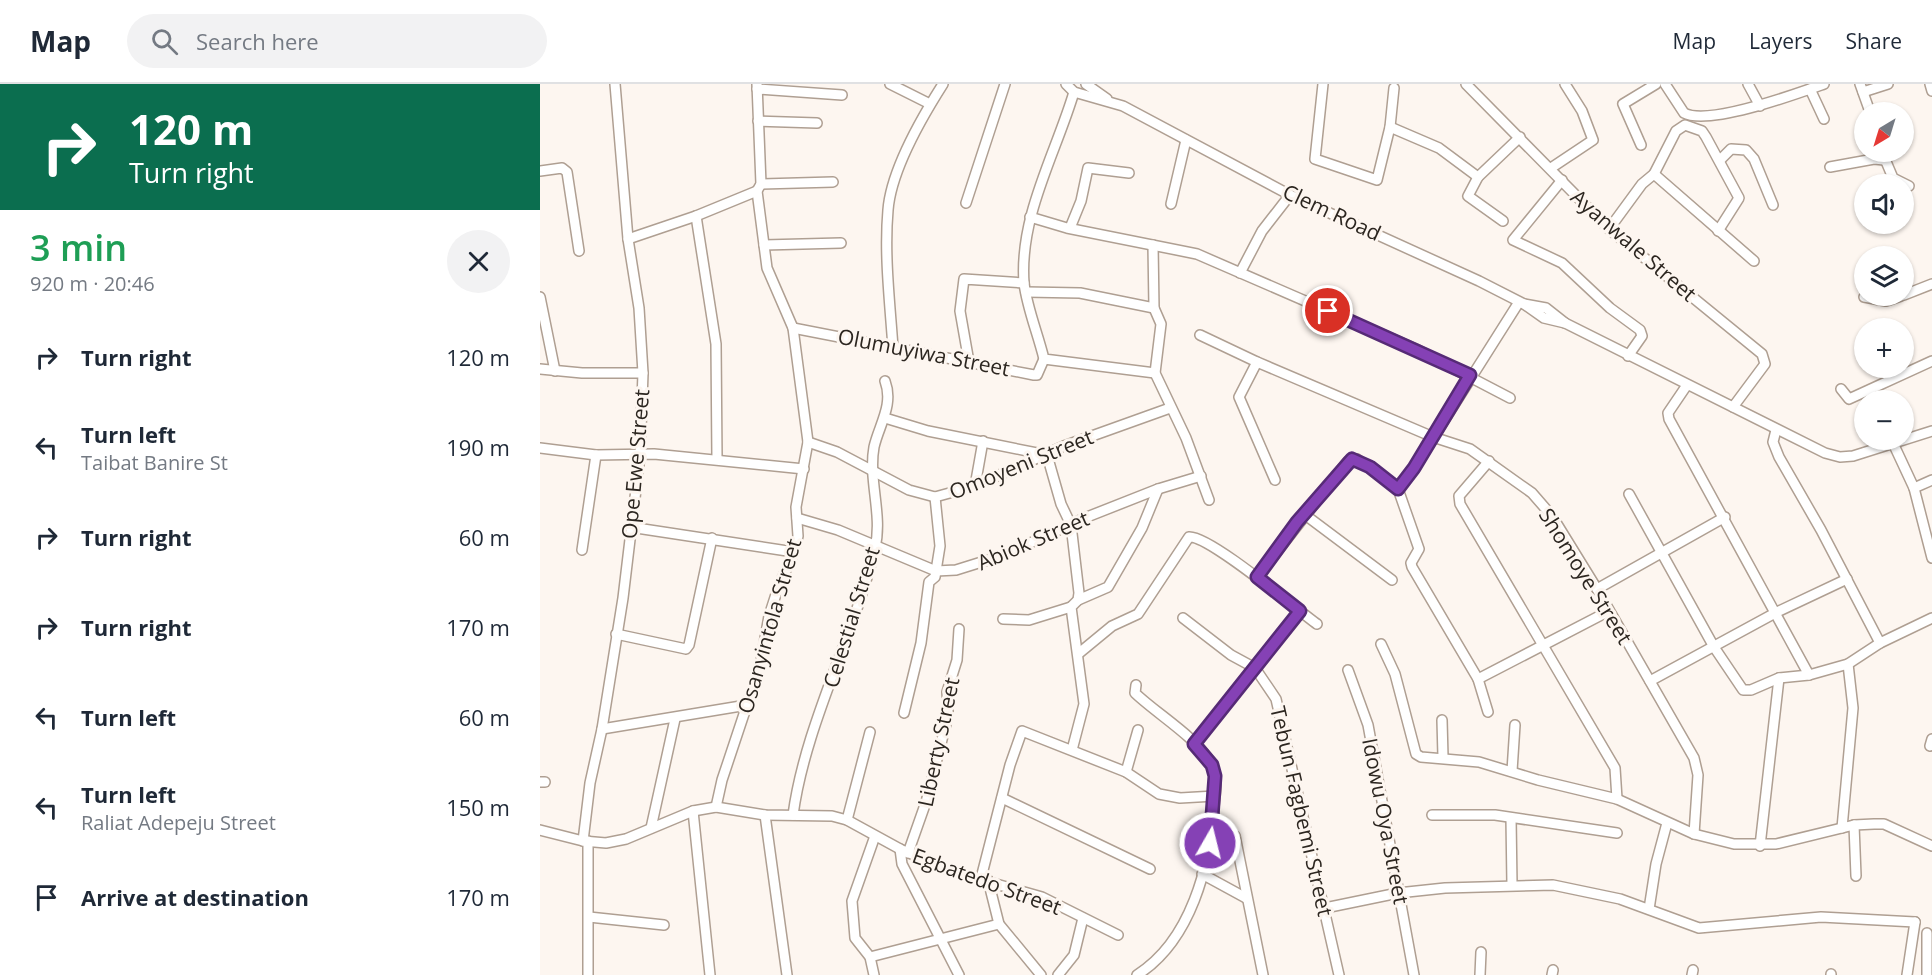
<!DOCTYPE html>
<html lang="en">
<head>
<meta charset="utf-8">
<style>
  :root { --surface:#fff; --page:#f2f2f3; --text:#1f2937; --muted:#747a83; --line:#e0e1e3 }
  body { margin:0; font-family:"Open Sans",sans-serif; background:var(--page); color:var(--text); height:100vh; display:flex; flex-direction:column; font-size:22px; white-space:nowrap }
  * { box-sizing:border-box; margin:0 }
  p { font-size:20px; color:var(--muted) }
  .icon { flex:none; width:33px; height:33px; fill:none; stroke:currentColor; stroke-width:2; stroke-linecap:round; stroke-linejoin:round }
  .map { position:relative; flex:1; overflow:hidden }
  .sheet { display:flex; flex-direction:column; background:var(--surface); width:540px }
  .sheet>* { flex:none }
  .hud { background:#0b6e4f; color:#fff; overflow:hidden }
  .needle { width:39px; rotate:218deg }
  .fabs { position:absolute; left:1314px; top:18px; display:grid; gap:12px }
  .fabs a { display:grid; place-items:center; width:60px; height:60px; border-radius:50%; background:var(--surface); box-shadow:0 2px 4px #0004; font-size:30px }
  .pin { position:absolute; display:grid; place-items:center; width:51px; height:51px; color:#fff; margin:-26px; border:3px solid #fff; border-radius:50%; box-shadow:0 2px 6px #0007 }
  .me { position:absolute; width:66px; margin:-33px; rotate:8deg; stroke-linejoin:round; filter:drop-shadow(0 0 4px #0008) }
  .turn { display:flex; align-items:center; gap:21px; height:126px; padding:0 30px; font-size:27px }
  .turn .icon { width:78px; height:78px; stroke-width:2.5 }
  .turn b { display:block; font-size:42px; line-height:51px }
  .round { display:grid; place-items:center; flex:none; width:63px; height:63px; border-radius:32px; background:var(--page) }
  .overview { display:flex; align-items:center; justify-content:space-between; height:102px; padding:0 30px }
  h1 { font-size:36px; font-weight:600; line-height:45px; color:#1e9e55 }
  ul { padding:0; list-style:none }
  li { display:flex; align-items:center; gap:18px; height:90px; padding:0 30px }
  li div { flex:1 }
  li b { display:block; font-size:22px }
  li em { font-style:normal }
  header { display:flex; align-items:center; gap:36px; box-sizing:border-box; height:84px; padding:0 30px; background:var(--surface); border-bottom:2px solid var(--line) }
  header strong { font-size:28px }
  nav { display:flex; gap:33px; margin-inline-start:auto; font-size:21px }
  .search { width:420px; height:54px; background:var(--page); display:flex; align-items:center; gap:15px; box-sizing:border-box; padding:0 21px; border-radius:33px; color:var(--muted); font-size:22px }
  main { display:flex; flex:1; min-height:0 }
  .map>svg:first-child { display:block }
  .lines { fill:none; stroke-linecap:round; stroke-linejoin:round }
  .minor-casing { stroke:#af9f92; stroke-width:12 }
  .minor { stroke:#fff; stroke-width:9 }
  .route-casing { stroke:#562a76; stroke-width:15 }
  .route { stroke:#8541b5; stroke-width:10 }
  .labels { text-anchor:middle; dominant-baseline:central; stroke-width:6; stroke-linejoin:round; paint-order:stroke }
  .street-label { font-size:21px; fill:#2c2620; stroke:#fdf6f0 }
</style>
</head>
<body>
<header>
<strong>Map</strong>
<div class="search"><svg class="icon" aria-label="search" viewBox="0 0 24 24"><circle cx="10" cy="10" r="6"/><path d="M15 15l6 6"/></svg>Search here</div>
<nav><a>Map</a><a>Layers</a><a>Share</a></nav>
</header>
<main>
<section class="sheet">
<div class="hud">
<div class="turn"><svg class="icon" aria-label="right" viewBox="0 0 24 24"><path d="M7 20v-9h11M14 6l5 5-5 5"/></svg><div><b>120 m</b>Turn right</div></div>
</div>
<div class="overview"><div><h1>3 min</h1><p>920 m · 20:46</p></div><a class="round"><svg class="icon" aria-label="close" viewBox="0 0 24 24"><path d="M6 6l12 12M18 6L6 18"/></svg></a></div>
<ul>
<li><svg class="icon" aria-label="right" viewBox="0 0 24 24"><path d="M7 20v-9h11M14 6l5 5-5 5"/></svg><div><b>Turn right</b></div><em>120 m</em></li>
<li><svg class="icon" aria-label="left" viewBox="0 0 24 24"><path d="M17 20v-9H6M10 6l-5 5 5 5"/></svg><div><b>Turn left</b><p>Taibat Banire St</p></div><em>190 m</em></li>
<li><svg class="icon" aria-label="right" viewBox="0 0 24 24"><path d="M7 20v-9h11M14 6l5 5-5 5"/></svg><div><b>Turn right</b></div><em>60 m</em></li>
<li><svg class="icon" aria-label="right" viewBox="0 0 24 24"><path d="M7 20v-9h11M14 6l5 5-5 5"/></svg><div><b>Turn right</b></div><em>170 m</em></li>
<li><svg class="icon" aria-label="left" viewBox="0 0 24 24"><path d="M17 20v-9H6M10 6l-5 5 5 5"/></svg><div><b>Turn left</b></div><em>60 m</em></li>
<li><svg class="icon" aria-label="left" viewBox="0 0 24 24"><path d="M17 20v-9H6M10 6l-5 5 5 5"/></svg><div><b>Turn left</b><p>Raliat Adepeju Street</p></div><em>150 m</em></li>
<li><svg class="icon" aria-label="arrive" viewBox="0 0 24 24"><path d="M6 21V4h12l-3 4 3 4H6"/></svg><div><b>Arrive at destination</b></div><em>170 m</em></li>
</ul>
</section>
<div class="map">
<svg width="1392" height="891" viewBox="0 0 1392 891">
  <rect width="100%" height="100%" fill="#fdf6f0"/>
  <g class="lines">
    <defs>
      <g id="minor">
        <path d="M350,0l40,20"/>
        <path d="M526,0l8,8 49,14 167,89 189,86 45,23 20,14 21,5 260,130 15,4 13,-1 79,-25"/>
        <path d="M546,0l21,15"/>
        <path d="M783,0l-8,75 62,21 13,-53 4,-39"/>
        <path d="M926,0l143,145 153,125 3,10 -32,43"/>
        <path d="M1125,0l19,29c25,13 112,-19 140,-29"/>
        <path d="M1208,0l12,22"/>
        <path d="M1320,0l10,28"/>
        <path d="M1390,0l2,7"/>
        <path d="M217,5l85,6"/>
        <path d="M1270,5l14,30"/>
        <path d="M534,8c-18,61 -55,124 -50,191 3,25 14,51 20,76l111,14"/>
        <path d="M1323,8l25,-8"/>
        <path d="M218,37l59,2"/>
        <path d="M850,43l49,21 39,29"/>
        <path d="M1101,61l-18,-41 33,-20"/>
        <path d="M1342,68l11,26 16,8"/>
        <path d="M1180,76l11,-11 15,1 8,9 19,46"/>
        <path d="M1290,83l44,-8 10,1"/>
        <path d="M1011,84l42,-28 -11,-29 -17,-27"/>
        <path d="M0,87l22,-3 5,4 12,79"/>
        <path d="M1114,90l100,87"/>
        <path d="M1022,96l-49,60 49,23 48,45 30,22 2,6 -14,20"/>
        <path d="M221,100l72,-2"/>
        <path d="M426,119l39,-119"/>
        <path d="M631,120l15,-64"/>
        <path d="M156,132l20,128 1,115"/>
        <path d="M490,133l37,11 130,26 221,96 92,48"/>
        <path d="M963,137l-35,-25 10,-19 42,-40"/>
        <path d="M530,144l11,-27 7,-33 41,5"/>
        <path d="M1069,145l33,-45 12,-10 22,-43 9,-6 17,6 4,6 33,61 -21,33"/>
        <path d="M88,155l68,-23 61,-25"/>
        <path d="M224,161l77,-2"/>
        <path d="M613,161l1,63 7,16 -6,49 31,65 23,62"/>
        <path d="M700,189l22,-42 28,-36"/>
        <path d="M486,208l54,1 74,15"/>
        <path d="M1364,211l28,-11"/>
        <path d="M0,213l15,74"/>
        <path d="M1324,213l22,4 15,-5"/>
        <path d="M984,220l22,4 19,15"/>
        <path d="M253,244l241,47h3l7,-16"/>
        <path d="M660,251l57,27 176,75 37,12 62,44 20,23 45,73 97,169 4,17 -4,59"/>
        <path d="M353,264c-3,-45 -9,-93 -5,-138 3,-39 34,-93 55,-126"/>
        <path d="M429,278l-9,-51 4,-32 60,4"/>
        <path d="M717,278l-18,35 36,83"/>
        <path d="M0,285l42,4h61"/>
        <path d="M1147,301l-19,28 1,6 140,256"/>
        <path d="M1301,305l8,10 83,-38"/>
        <path d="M345,334l43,13 119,24 14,49 10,21 8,68 -1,7 -7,7 13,97 -12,46"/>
        <path d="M1236,346l-3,12 6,15 42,73 59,113"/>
        <path d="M268,358l29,10 72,38 26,7 40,-11 89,-40 106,-38"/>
        <path d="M1353,359l21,45 18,70"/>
        <path d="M0,364l56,7 58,-1 150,15"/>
        <path d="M949,377l-30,35 1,8 155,264 2,31"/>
        <path d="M435,402l8,-45"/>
        <path d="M1374,404l18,-8"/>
        <path d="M858,405l16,-21 105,-166"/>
        <path d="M1089,410l85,153 29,43h8l28,-12 30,-3 39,-11 32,-21 52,-25"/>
        <path d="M764,430l88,66"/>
        <path d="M257,434l41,12 98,41 20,-1 48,-15 83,-38 71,-28 43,-13"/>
        <path d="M90,443l164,25"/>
        <path d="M42,466l14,-95"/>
        <path d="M717,493l91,-116 9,-2 41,30 21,60 -8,14 1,4 66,112 10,33"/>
        <path d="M1057,505l128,-72"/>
        <path d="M538,516l30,-13 34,-59 16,-39"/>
        <path d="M643,534l48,37 24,13 21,31 63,276"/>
        <path d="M463,535l26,1 42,-13"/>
        <path d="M76,550l70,15 3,-4 23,-107"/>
        <path d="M841,560l14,30 21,80 5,3 58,5 59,18 79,19 77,35 40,10h42l78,-19 20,-1h10l48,22"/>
        <path d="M538,570l34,-28 26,-12 51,-77c20,-2 107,72 128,87"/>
        <path d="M808,586l20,55 46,250"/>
        <path d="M938,595l131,-68"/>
        <path d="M1110,597l127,-69 70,-33"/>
        <path d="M596,601l-1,8c23,22 63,45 77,72 7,12 3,28 2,41 -4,60 -23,135 -77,169"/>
        <path d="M364,629l17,-70 8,-61 6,-5 5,-31 -5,-49"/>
        <path d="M902,636l1,37"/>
        <path d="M62,645l145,-24"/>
        <path d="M654,660l106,-133"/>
        <path d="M1390,662l2,-7"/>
        <path d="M972,687l3,-46"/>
        <path d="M586,688l12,-42"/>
        <path d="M0,698h5"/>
        <path d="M462,714l148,71"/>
        <path d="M176,723l6,-27 38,-114 9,-50 9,-28 16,-36 4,-16 -2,-29 12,-65 -15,-114 -26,-60 -10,-77 4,-7 -4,-100"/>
        <path d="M153,727l17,164"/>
        <path d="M225,731l22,160"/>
        <path d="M253,731c12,-90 61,-179 82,-267 8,-33 -7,-68 -1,-101 5,-22 20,-42 11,-66"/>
        <path d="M892,731h63l122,18"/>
        <path d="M971,734l1,67"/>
        <path d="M307,736l23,-88"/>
        <path d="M1314,741l2,51"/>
        <path d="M111,744l24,-109"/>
        <path d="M1302,744l11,-120 -5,-44"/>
        <path d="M0,746l43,11 23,2 20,-4 67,-28 23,-4 49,8 67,1 15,4 53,29 50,22 92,26 76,38"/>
        <path d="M695,752l28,139"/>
        <path d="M43,757l7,-58 12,-54 21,-131 17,-142 3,-83 -4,-65 -11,-69 -13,-155"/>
        <path d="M1220,762l19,-168"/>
        <path d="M360,765l2,15 57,111"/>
        <path d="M368,769l18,-51 20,-78 2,-13 -1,-19 10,-32 2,-31"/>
        <path d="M662,790l44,24"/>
        <path d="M441,794l29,-113 12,-34 104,41 33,22 21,4 35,-2"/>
        <path d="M448,796l11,44 42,51"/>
        <path d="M785,824l73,-15 47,-5 108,-3 67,14 79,29 122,-11 94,5"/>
        <path d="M1109,825l7,-45 11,-41"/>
        <path d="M49,833l75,8"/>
        <path d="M330,873l129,-33"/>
        <path d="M1291,890v1"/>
        <path d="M48,891v-134"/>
        <path d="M334,891l-4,-18 -15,-19 -3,-37 23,-65"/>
        <path d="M518,891l16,-20 9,-37"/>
        <path d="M940,891l1,-23"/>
        <path d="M1012,891l1,-5"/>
        <path d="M1152,891l1,-5"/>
        <path d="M1367,891l8,-53"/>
        <path d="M1387,891v-42"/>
      </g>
    </defs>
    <use href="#minor" class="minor-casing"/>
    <use href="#minor" class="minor"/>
  </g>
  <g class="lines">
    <defs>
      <path id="route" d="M670,759l5,-67 -3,-11 -18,-21 106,-133 -43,-34 40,-55 55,-63 18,8 28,22 16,-21 56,-93 -142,-64"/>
    </defs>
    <use href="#route" class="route-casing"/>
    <use href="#route" class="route"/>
  </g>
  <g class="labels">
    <g class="street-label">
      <text transform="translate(792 128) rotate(25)">Clem Road</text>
      <text transform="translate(1094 161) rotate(41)">Ayanwale Street</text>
      <text transform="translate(384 268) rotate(11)">Olumuyiwa Street</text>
      <text transform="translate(95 380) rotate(-85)">Ope Ewe Street</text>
      <text transform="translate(481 380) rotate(-22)">Omoyeni Street</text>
      <text transform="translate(493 456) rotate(-23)">Abiok Street</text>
      <text transform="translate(1046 492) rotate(58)">Shomoye Street</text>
      <text transform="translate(311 533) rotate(-73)">Celestial Street</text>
      <text transform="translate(229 542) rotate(-74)">Osanyintola Street</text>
      <text transform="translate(398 658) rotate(-78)">Liberty Street</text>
      <text transform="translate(762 727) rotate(77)">Tebun Fagbemi Street</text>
      <text transform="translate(846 737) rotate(79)">Idowu Oya Street</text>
      <text transform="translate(447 797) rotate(20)">Egbatedo Street</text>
    </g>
  </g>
</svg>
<div class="fabs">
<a><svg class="needle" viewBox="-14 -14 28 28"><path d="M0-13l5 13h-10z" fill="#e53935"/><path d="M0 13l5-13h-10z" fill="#747a83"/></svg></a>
<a><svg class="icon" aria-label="sound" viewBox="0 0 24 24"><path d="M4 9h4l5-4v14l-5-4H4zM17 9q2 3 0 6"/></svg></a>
<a><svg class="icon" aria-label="layers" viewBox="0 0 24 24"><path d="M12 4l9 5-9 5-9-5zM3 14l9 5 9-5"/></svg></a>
<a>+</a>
<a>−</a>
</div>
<div class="pin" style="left:788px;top:227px;background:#d93025"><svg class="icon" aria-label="arrive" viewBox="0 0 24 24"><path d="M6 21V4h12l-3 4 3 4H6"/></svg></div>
<svg class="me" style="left:670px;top:759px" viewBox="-20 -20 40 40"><circle r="17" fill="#8541b5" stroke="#fff" stroke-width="3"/><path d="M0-11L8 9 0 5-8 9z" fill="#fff"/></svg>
</div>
</main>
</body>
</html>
